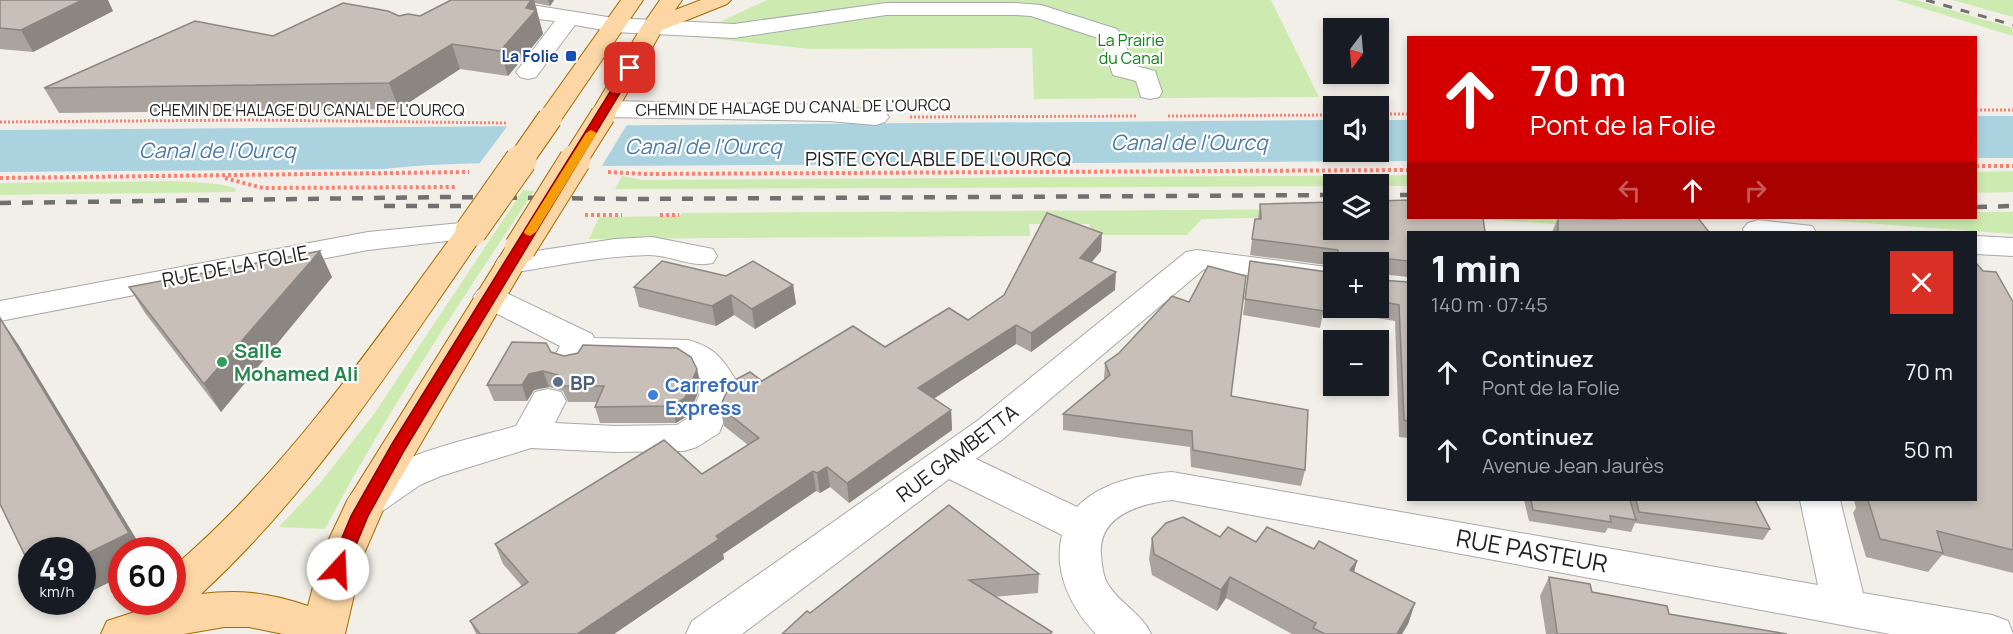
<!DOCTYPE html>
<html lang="fr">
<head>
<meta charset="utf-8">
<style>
  :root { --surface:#171b24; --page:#20242c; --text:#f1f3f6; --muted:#9ea1a6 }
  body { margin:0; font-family:Manrope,sans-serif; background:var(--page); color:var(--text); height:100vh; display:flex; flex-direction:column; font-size:22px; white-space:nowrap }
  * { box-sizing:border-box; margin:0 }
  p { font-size:20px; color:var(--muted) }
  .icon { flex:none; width:33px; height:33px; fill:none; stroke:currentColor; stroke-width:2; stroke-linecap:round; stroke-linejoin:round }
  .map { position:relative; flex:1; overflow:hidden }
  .side { position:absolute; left:1407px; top:231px; width:570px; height:270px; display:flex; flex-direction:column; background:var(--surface); border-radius:0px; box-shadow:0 3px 9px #0003 }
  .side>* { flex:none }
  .hud { position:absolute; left:1407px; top:36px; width:570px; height:183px; border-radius:0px; box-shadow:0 3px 9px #0003; background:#d40000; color:#fff; overflow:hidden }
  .needle { width:39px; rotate:196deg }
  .buttons { position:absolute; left:1323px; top:18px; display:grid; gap:12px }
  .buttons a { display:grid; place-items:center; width:66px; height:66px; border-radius:0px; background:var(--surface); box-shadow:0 3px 9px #0003; font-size:30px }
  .speed { position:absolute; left:18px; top:537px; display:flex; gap:12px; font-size:30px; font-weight:700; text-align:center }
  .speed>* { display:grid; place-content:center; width:78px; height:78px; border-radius:50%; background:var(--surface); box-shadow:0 3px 9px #0003; line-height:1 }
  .speed small { font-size:15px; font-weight:400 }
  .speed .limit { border:9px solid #d22; background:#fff; color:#111 }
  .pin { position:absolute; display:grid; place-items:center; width:51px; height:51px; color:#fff; margin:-26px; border-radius:12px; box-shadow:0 3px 9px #0006 }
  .me { position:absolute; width:66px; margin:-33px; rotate:20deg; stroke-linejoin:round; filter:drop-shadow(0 0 4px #0008) }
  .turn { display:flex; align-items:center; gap:21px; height:126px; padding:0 24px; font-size:27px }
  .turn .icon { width:78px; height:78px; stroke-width:2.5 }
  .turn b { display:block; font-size:42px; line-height:51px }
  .lanes { display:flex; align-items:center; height:57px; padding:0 24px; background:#0003; justify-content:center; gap:30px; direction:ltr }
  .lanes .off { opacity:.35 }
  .round { display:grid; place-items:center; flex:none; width:63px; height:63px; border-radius:0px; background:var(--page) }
  .head { display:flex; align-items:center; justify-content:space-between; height:102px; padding:0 24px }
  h1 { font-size:36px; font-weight:800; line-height:45px }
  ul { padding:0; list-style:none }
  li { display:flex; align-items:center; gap:18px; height:78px; padding:0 24px }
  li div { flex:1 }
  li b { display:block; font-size:22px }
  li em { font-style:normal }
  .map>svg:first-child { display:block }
  .grass { fill:#cdebb0 }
  .water { fill:#aad3df }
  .pier { fill:#f2efe9 }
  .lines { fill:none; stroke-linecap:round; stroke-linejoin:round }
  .minor-casing { stroke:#a9a9a9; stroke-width:2 }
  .major-casing { stroke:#a06b00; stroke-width:2 }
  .path-far1 { stroke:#fa8072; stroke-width:3; stroke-dasharray:2 2; stroke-linecap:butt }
  .path { stroke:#fa8072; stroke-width:4; stroke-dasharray:3 3; stroke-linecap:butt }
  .minor { fill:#fff; fill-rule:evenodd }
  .major { fill:#fcd6a4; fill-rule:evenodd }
  .rail-far1 { stroke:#707070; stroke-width:3; stroke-dasharray:9 9; stroke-linecap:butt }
  .rail { stroke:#707070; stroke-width:4.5; stroke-dasharray:11 11; stroke-linecap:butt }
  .major-bridge-far1-casing { stroke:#a06b00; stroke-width:26; stroke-linecap:butt }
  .major-bridge-casing { stroke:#a06b00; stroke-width:33; stroke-linecap:butt }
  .major-bridge-far1 { stroke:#fcd6a4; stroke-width:24 }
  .major-bridge { stroke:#fcd6a4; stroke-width:31 }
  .wall { fill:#aba49e }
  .shaded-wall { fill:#8b8681 }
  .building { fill:#c7bfb8; stroke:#8b8681; stroke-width:1.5 }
  .route { fill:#d40000; stroke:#8a0000; stroke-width:1.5 }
  .slow { fill:#f59e0b }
  .transit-dot { fill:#1a4fb4; stroke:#fff; stroke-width:2 }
  .leisure-dot { fill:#2e9e5b; stroke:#fff; stroke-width:2 }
  .service-dot { fill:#5c6f8a; stroke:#fff; stroke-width:2 }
  .shop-dot { fill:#3f7fe0; stroke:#fff; stroke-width:2 }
  .labels { text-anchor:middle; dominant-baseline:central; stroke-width:4.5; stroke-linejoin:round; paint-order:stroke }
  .far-park-label { font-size:16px; fill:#0c8416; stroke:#fff }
  .far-transit-label { font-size:16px; font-weight:bold; fill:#164399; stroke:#fff; text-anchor:end }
  .far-street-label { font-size:16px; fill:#222; stroke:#fff }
  .street-label { font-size:20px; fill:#222; stroke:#fff }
  .leisure-label { font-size:20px; font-weight:bold; fill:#27864d; stroke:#fff; text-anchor:start }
  .service-label { font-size:20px; font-weight:bold; fill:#4e5e75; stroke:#fff; text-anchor:start }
  .shop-label { font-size:20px; font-weight:bold; fill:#366cbe; stroke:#fff; text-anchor:start }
  .water-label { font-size:21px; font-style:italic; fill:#4a7aab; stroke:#fff }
  .near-street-label { font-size:24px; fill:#222; stroke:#fff }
</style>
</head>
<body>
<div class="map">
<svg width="2013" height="634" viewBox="0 0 2013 634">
  <rect width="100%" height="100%" fill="#f2efe9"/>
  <g class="grass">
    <path d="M767,0h504l48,97 -285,2 -2,-51 -222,1 -121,-13z"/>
    <path d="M1896,0h20l97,28v8z"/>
    <path d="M1952,0h61v17z"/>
    <path d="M2013,171v21l-37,1v-21z"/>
    <path d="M1408,175v11l-793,3 7,-13 20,4z"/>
    <path d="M174,181l44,3 17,4 1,4 -236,3v-12z"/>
    <path d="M523,190l11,1c-74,111 -147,220 -209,338l-46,-2 42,-45 53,-68z"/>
    <path d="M1334,209l-1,7 -131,3 -15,16h-96l-2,-11h-60l1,12 -441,3 10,-22 81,-1 2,-3z"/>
    <path d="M1976,212h37v22l-216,-16h179z"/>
    <path d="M1461,218h133l10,14h-12l-39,-8z"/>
  </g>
  <g class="water">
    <rect x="1976" y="116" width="37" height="42"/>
    <path d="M1333,120l1,32h44l1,-32h29v41l-805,5c-72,-3 -147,-5 -219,3l-384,3v-42z"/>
  </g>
  <path class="pier" d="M628,123l-28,46 -124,-1 33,-44z"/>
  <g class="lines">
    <defs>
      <g id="minor">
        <path d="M494,2l31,2 89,14 120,6 152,-21h130l25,2 76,24 7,10 8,26 23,6 7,21 -3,5 -9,2 -9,-2 -5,-16 -23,-6 -12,-36 -70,-23 -15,-1h-130l-152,23 -120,-6 -39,-7 -39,52 -8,2 -8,-2 -4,-5 39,-51 -69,-8 -3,-5 3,-5z"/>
        <path d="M606,101l223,4 56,7 4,5 -4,5 -9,3 -47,-4 -223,-4 -9,-3 -4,-5 4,-5z"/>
        <path d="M1758,220l54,6 4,6h-72l-1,-3 5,-6z"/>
        <path d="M471,222l11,3 4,6 -4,6 -114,13 -368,71v-20l368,-69z"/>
        <path d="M1976,236l37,2v18l-37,-2z"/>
        <path d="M652,237l61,12 4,7 -4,7c-22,5 -42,-8 -64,-8 -47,1 -93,11 -139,18l-11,-2 -4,-7 4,-7 11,-2 105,-16z"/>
        <path d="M1197,250l137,18v19l-130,-18 -201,170 -27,20 101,48c24,-25 62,-32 95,-35l646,113 -18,-85h40l23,93 129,22 16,6 5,13h-123l-718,-134c-33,4 -74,15 -71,55 1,11 2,22 8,31 13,19 33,28 42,48h-55c-25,-26 -43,-62 -34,-99l-113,-56 -207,155h-56l6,-13 285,-200 209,-169z"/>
        <path d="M489,287l11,3 92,44 2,4 94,2c29,8 36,21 51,45l-20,48 -22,14 -13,4 -69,1 -84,-4 -90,28 -21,9 -39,27 -14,4 -14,-4 -6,-11c23,-42 124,-62 169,-75l19,-34 13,-3 13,3 5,9 -11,22 60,3 62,-1 14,-9 12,-31 -7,-14 -15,-9 -94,-3 -5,8 -12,3 -12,-3 -5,-8 7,-13 -82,-42 -5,-7 5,-7z"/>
      </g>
      <g id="major">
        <path d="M621,0h22l-84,123 -9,3 -9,-3 -4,-5z"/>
        <path d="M660,0h22l-7,10 26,-10h30l-4,4 -65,26 -50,90 -9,3 -9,-3 -4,-5 52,-89z"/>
        <path d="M471,222l11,3 4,6c-88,127 -171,258 -285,363 38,-5 70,-1 107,12l13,-50 26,-55 162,-259 11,-3 11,3 4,6 -149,255 -23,53 -18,78h-62l-34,-7h-25l-40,7h-83l6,-13 49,-16 -2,-3h18v-34c115,-98 200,-223 288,-343z"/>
      </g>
    </defs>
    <use href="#minor" class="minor-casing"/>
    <use href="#major" class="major-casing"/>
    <g class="path-far1">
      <path d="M1976,110h37"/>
      <path d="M1378,114h30"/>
      <path d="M1168,116l166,-1"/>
      <path d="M910,117l226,-1"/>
      <path d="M0,122l255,-2 251,3"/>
    </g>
    <g class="path">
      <path d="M1976,166h37"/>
      <path d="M608,172l38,2 762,-4"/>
      <path d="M0,178l469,-6"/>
      <path d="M225,178l38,10 194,-1"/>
      <path d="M585,215h37"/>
      <path d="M660,215h19"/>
    </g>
    <use href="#minor" class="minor"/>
    <use href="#major" class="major"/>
    <path class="rail-far1" d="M1926,0l87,25"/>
    <g class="rail">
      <path d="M1378,195h30"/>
      <path d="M0,203l449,-6 183,2 702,-4"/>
      <path d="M384,206h99"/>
      <path d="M1976,207l37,-1"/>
    </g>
    <defs>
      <g id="major-bridge-far1">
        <path d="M520,161l30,-43"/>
        <path d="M574,161l29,-46"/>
      </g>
      <g id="major-bridge">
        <path d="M471,231l50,-71"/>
        <path d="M520,248l55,-88"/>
      </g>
    </defs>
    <use href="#major-bridge-far1" class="major-bridge-far1-casing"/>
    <use href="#major-bridge" class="major-bridge-casing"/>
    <use href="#major-bridge-far1" class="major-bridge-far1"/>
    <use href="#major-bridge" class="major-bridge"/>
  </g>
  <g class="wall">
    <path d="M0,0l113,11 -80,41 -33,-3z"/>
    <path d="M451,0h103l-4,6 -15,-3 8,31 -35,42 -48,-7 -61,40 -340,4 -15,-25 229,-52 126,-20h21z"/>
    <path d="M1260,204l225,28h-77v45l-28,-3v6l28,2v156l-9,-1 -4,-116 -71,-12 -4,19 -77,-13 7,-54 84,12v35h44v-46h-44v4l-84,-11 5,-36h3z"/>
    <path d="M1558,218h41h-1h100l11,14h-157z"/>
    <path d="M1101,251l-10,12 24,27 -84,62 -15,-8 -82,54 17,12 1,20 -103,73 -19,-16 -10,6 -4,-2 -93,63 1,5 -110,75h-138l-6,-13 52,-35 -19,-22 -8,-20 207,-70 46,-29 -24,-19 -4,-19 42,-26 123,-34 83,-27z"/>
    <path d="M726,276l67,9 3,19 -41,25 -21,-14 -18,11 -77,-19 -5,-20z"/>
    <path d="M332,277l-111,135 -76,-99 -16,-26z"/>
    <path d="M2013,302v271l-71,-18 -14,17 -62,-15 -13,-44 3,-5 -2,-8h122z"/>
    <path d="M551,352l13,4 137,29 -12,30 -13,8h-76l-5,-16 2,-5h-29l-5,-11 -14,-4 -15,3 -7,11h-33l-7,-16z"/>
    <path d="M1119,353l112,43 74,74 -4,16 -110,-19 -1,-20 -127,-17v-16l41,-34 1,-17z"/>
    <path d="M1524,500h231l15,29 -7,11 -128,-17 -4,9 -23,-4 -3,5 -76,-12z"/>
    <path d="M949,505l90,69 -1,19 -228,20z"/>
    <path d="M1220,537l94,12 43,12 -3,11 61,31 -7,21 -6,10h-110l-66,-36 -9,13 -65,-36 -3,-16 3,-21z"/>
    <path d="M1549,577l43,15 77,22 118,20h-241l-6,-38z"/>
  </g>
  <g class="shaded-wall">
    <path d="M82,0h26l5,11 -80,41 -12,-22z"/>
    <path d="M531,0h3l9,34 -35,42 -8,-25z"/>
    <path d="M548,0h6l-4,6z"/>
    <path d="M452,44l8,25 -61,40 -10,-26z"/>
    <path d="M1102,233l-1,18 -22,26 1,-19z"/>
    <path d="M320,251l12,26 -111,135 -17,-28z"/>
    <path d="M1116,272l-1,18 -84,62v-19z"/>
    <path d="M793,285l3,19 -41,25 -3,-20z"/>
    <path d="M731,295l3,20 -18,11 -4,-20z"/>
    <path d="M0,318l18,26 125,206h-21v26l-40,20v-40z"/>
    <path d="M1016,325v19l-96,64 -2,-20z"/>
    <path d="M697,369l4,16 -12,30 -13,8 -4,-17z"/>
    <path d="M543,371l6,16 -15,3 -7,11 -5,-16 7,-11z"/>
    <path d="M951,410l1,20 -103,73 -2,-20z"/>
    <path d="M827,467l3,20 -10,6 -3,-20z"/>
    <path d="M813,471l3,20 -93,63 1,5 -110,75h-37l139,-98z"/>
    <path d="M1357,561l-6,21 -1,-12z"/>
    <path d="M1230,577l-4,21 -9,13 4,-21z"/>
    <path d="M54,602h19l-13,6z"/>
    <path d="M1415,603l-7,21 -6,10h-5z"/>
  </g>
  <g class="building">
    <path d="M0,0h82l-61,30 -21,-2z"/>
    <path d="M451,0h80l-5,8 10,2 -36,41 -48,-7 -63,39 -345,5 151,-67 78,15 70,-33 45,8 11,5 9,-2 12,2z"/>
    <path d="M1408,200v18h75l2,14h3h-80v29l-28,-3v22l28,2v139l-4,-1 -5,-115 -21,-4v-39h-39l-1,-12 -86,-11 3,-20h6l-1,-15 74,-2v28h44v-29z"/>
    <path d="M1047,213l55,20 -22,25 36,14 -85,61 -15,-8 -98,63 33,22 -104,73 -20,-16 -10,6 -4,-2 -97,65 3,3 -142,95h-97l-10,-13 58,-39 -33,-38 169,-104 38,34 57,-36 -39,-31 11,-25 19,-10 12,9 91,-55 32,21 64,-39 19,12 36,-25z"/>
    <path d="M1558,218l58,1 -1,-1h83l11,14h-151z"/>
    <path d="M320,251l-116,133 -75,-97z"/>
    <path d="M662,261l64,15 27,-15 40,24 -41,24 -21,-14 -19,11 -78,-19z"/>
    <path d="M1250,261l84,12v21l-10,-1v18l-79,-12z"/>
    <path d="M1976,263l7,8 13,1 17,30v248l-76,-19 6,22 -63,-14 -12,-39h108z"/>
    <path d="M1208,266l38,10 -15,120 77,14 -3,60 -112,-20 -1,-19 -129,-17 47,-39 -5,-12 14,-10 53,-57 17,6z"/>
    <path d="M0,318l129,215 -47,23v-6h-50v20l-32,-66z"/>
    <path d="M512,342l34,1 5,9 13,4 14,-3 5,-8 94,3 14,9 6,12 -12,29 -13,8 -77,1 9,-21h-41l-5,-11 -15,-4 -14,3 -7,11h-35z"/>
    <path d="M1531,500h99l6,20 -26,-4 1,6 -78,-12z"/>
    <path d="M1636,500h119l15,29 -131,-17z"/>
    <path d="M949,505l90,69 -70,6 83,52 -2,2h-268l25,-23 3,2z"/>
    <path d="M1183,517l37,20 8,-10 28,15 11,-15 47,22 5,-8 38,20 -7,9 65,33 -18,31h-72l-12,-6 3,-5 -86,-46 -9,13 -67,-36 -2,-16 14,-15z"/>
    <path d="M1549,577l41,7 2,8 75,14 2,8 118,20h-230v-2z"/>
  </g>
  <path class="route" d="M626,66l9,2 -230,381 -37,67 -24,58 -6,2 -6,-2 -3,-5 22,-53 41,-72z"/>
  <path class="slow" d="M591,130l6,3 -61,99 -6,4 -5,-2 -1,-2 62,-99z"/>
  <rect class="transit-dot" x="565" y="50" width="12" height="12" rx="3"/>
  <circle class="leisure-dot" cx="222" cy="362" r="6"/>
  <circle class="service-dot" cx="558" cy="382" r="6"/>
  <circle class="shop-dot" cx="653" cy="395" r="6"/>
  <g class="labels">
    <g class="far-park-label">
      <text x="1131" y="40">La Prairie<tspan x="1131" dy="18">du Canal</tspan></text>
    </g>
    <g class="far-transit-label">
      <text x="559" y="56">La Folie</text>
    </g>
    <g class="far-street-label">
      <text transform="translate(793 107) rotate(-1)">CHEMIN DE HALAGE DU CANAL DE L'OURCQ</text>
      <text x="307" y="110">CHEMIN DE HALAGE DU CANAL DE L'OURCQ</text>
    </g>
    <g class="street-label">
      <text x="938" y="158">PISTE CYCLABLE DE L'OURCQ</text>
      <text transform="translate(235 266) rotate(-11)">RUE DE LA FOLIE</text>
      <text transform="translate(957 453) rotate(-37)">RUE GAMBETTA</text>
    </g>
    <g class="leisure-label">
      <text x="234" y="350">Salle<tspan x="234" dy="23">Mohamed Ali</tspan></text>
    </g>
    <g class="service-label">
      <text x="570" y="382">BP</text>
    </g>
    <g class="shop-label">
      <text x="665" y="384">Carrefour<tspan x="665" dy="23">Express</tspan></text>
    </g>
    <g class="water-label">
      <text x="1189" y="142">Canal de l'Ourcq</text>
      <text x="703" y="146">Canal de l'Ourcq</text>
      <text x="217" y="150">Canal de l'Ourcq</text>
    </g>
    <g class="near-street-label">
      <text transform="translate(1532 550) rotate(10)">RUE PASTEUR</text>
    </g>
  </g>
</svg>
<div class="buttons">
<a><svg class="needle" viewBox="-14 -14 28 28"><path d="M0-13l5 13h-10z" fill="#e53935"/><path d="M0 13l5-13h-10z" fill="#9ea1a6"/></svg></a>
<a><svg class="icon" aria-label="sound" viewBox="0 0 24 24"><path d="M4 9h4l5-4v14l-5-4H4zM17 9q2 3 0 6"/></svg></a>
<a><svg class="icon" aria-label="layers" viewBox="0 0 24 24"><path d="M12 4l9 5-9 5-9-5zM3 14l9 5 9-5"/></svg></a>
<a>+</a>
<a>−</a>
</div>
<div class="speed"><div>49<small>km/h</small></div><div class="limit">60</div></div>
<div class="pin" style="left:630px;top:68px;background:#d93025"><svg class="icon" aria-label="arrive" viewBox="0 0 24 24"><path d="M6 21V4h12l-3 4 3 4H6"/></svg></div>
<svg class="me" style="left:338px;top:569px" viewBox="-20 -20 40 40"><circle r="19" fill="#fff"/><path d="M0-13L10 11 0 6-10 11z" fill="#d40000"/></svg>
<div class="hud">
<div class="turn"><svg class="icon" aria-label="ahead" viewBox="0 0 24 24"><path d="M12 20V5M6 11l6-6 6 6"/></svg><div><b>70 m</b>Pont de la Folie</div></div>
<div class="lanes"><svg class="icon off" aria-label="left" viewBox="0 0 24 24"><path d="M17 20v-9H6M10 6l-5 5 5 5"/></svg><svg class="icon" aria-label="ahead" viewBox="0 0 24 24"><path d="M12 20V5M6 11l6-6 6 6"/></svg><svg class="icon off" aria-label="right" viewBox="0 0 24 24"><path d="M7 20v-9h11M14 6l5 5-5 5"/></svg></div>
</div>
<section class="side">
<div class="head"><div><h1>1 min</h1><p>140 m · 07:45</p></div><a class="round" style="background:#d93025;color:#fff"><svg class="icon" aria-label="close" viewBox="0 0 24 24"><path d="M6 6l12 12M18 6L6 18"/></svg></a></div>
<ul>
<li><svg class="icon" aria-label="ahead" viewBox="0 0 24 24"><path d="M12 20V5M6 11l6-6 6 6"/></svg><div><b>Continuez</b><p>Pont de la Folie</p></div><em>70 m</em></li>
<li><svg class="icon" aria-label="ahead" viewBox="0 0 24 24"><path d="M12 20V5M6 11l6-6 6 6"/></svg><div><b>Continuez</b><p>Avenue Jean Jaurès</p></div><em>50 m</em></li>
</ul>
</section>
</div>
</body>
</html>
